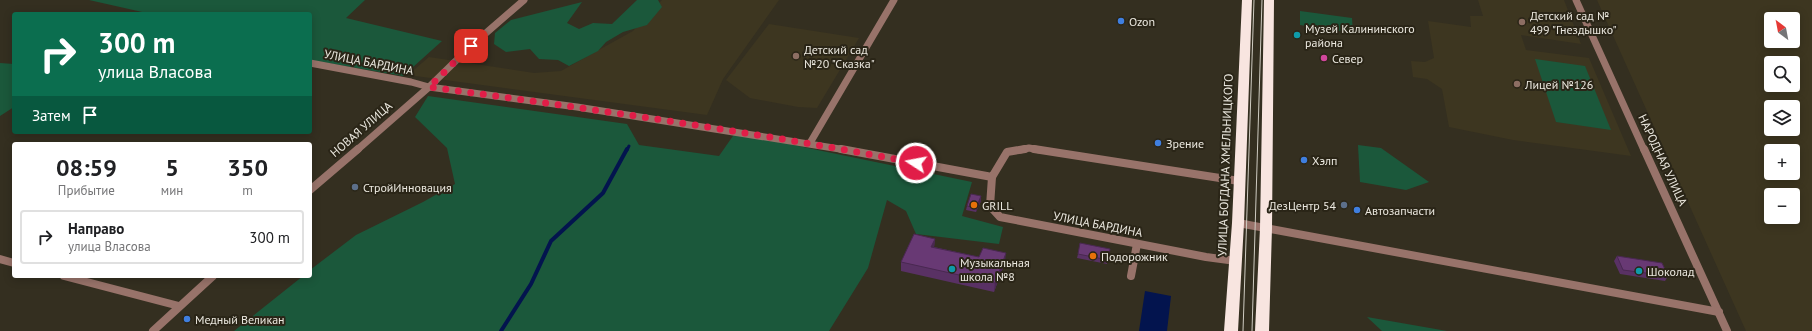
<!DOCTYPE html>
<html lang="ru">
<head>
<meta charset="utf-8">
<style>
  :root { --surface:#fff; --page:#f6f6f6; --text:#202124; --muted:#757577; --line:#e0e0e0 }
  body { margin:0; font-family:"PT Sans",sans-serif; background:var(--page); color:var(--text); height:100vh; display:flex; flex-direction:column; font-size:15px; white-space:nowrap }
  * { box-sizing:border-box; margin:0 }
  p { font-size:13px; color:var(--muted) }
  .icon { flex:none; width:22px; height:22px; fill:none; stroke:currentColor; stroke-width:2; stroke-linecap:round; stroke-linejoin:round }
  .map { position:relative; flex:1; overflow:hidden }
  .side { position:absolute; left:12px; top:142px; width:300px; height:136px; display:flex; flex-direction:column; background:var(--surface); border-radius:4px; box-shadow:0 2px 10px #0003 }
  .side>* { flex:none }
  .guide { position:absolute; left:12px; top:12px; width:300px; height:122px; border-radius:4px; box-shadow:0 2px 10px #0003; background:#0b6e4f; color:#fff; overflow:hidden }
  .needle { width:26px; rotate:328deg }
  .tools { position:absolute; left:1764px; top:12px; display:grid; gap:8px }
  .tools a { display:grid; place-items:center; width:36px; height:36px; border-radius:4px; background:var(--surface); box-shadow:0 2px 10px #0003; font-size:20px }
  .pin { position:absolute; display:grid; place-items:center; width:34px; height:34px; color:#fff; margin:-17px; border-radius:8px; box-shadow:0 2px 6px #0006 }
  .me { position:absolute; width:44px; margin:-22px; rotate:281deg; stroke-linejoin:round; filter:drop-shadow(0 0 3px #0008) }
  .turn { display:flex; align-items:center; gap:14px; height:84px; padding:0 20px; font-size:18px }
  .turn .icon { width:52px; height:52px; stroke-width:2.5 }
  .turn b { display:block; font-size:28px; line-height:34px }
  .then { display:flex; align-items:center; height:38px; padding:0 20px; background:#0003; gap:8px; font-size:15px }
  .eta { display:flex; justify-content:space-evenly; align-items:center; height:68px; text-align:center }
  .eta b { font-size:24px; font-weight:700; line-height:28px }
  ul { padding:0; list-style:none }
  li { display:flex; align-items:center; gap:12px; height:54px; margin:0 8px 6px; padding:0 12px; border:2px solid var(--line); border-radius:4px }
  li div { flex:1 }
  li b { display:block; font-size:15px }
  li em { font-style:normal }
  .map>svg:first-child { display:block }
  .built { fill:#3d3620; fill-rule:evenodd }
  .green { fill:#1b583b }
  .water { fill:#03144e }
  .lines { fill:none; stroke-linecap:round; stroke-linejoin:round }
  .stream-far1 { stroke:#03144e; stroke-width:3 }
  .stream { stroke:#03144e; stroke-width:4 }
  .street-far1 { stroke:#98736a; stroke-width:7 }
  .street { stroke:#98736a; stroke-width:8 }
  .highway { fill:#f8e5e0; fill-rule:evenodd }
  .tram { stroke:#cfccc2; stroke-width:1 }
  .wall { fill:#593164 }
  .shaded-wall { fill:#492851 }
  .building { fill:#683974; stroke:#492851 }
  .route { stroke:#e11d48; stroke-width:7; stroke-dasharray:0 12.6 }
  .shop-dot { fill:#3f7fe0; stroke:#2a2517; stroke-width:1.5 }
  .education-dot { fill:#8d6e63; stroke:#2a2517; stroke-width:1.5 }
  .culture-dot { fill:#0f9aa8; stroke:#2a2517; stroke-width:1.5 }
  .hotel-dot { fill:#d1479c; stroke:#2a2517; stroke-width:1.5 }
  .service-dot { fill:#5c6f8a; stroke:#2a2517; stroke-width:1.5 }
  .food-dot { fill:#e8710a; stroke:#2a2517; stroke-width:1.5 }
  .labels { text-anchor:middle; dominant-baseline:central; stroke-width:4; stroke-linejoin:round; paint-order:stroke }
  .poi-label { font-size:12px; fill:#ebe8df; stroke:#2a2517; text-anchor:start }
  .street-label { font-size:12px; fill:#ebe8df; stroke:#2a2517 }
</style>
</head>
<body>
<div class="map">
<svg width="1812" height="331" viewBox="0 0 1812 331">
  <rect width="100%" height="100%" fill="#342f20"/>
  <g class="built">
    <path d="M662,0h117l-56,79 -16,36 -299,-40 21,-18 105,16 27,-2 72,-40z"/>
    <path d="M1478,0h86l17,44 -60,-9 5,15 63,8 42,98 -118,-16 -64,-13 -7,-38 -15,-10 -14,-2 -2,-16 14,1 9,-4 -6,-37 43,6 -1,-11h13z"/>
    <path d="M1597,0h215v331h-66zM1771,19h22v22h-22zM1771,63h22v22h-22zM1771,107h22v22h-22zM1771,151h22v22h-22zM1771,195h22v22h-22z"/>
    <path d="M769,24l90,14 -42,70 -19,-1 -48,-9 -24,-18z"/>
  </g>
  <g class="green">
    <path d="M89,0h276l-19,18 96,23 -39,35 -93,-16v-46h-159z"/>
    <path d="M637,0h21l4,7 -15,18 -24,7 -17,10 -8,9 -29,15 -11,-6 -19,-1 -9,-10 -24,3 -12,-8 1,-11 16,-13 71,-18 -15,21 12,6 14,-6 19,1z"/>
    <path d="M1300,11l52,7 1,15 -53,-8z"/>
    <path d="M1535,59l50,7 26,64 -55,-8z"/>
    <path d="M0,63l14,1v43l-14,9z"/>
    <path d="M428,96l199,28 12,21 80,11 16,-23 237,49 -10,34 41,11 -4,17 -83,-10 -10,-23 -19,-11 -19,68 -39,63h-595l69,-55h7v-6l46,-35 67,-33 32,-18 -8,-36 -32,-31z"/>
    <path d="M1358,145l23,3 48,34 -23,8 -46,-8z"/>
    <path d="M1367,317l80,14h-65z"/>
  </g>
  <path class="water" d="M1145,291l26,5 -4,35h-28z"/>
  <g class="lines">
    <path class="stream-far1" d="M627,150l2,-4"/>
    <path class="stream" d="M501,331l30,-47 20,-43 52,-48 24,-44"/>
    <g class="street-far1">
      <path d="M1576,0l68,150"/>
      <path d="M310,63l101,19 18,5 148,20 269,43"/>
      <path d="M810,143l84,-143"/>
      <path d="M357,150l72,-63 42,-41 53,-46"/>
      <path d="M1020,150l9,-2 11,2"/>
    </g>
    <g class="street">
      <path d="M841,149l151,28 15,-25 18,-3"/>
      <path d="M1034,149l205,32"/>
      <path d="M1644,149l83,182"/>
      <path d="M992,177l-2,29 10,11 206,40 30,4"/>
      <path d="M310,190l48,-41"/>
      <path d="M1238,223l481,89"/>
      <path d="M0,259l14,4"/>
      <path d="M64,276l115,30"/>
      <path d="M1131,276l6,-32"/>
      <path d="M153,331l60,-55"/>
    </g>
    <g class="highway">
      <path d="M1242,0h10l-8,223 -6,108h-14l8,-108z"/>
      <path d="M1264,0h10l-2,228 -3,103h-14l5,-103z"/>
    </g>
    <g class="tram">
      <path d="M1243,331l11,-331"/>
      <path d="M1252,331l10,-331"/>
    </g>
  </g>
  <g class="wall">
    <path d="M981,196v5l-5,11 -10,-2 1,-4z"/>
    <path d="M935,239l-1,8 45,10 26,5 -11,30 -93,-21v-9z"/>
    <path d="M1110,249l-3,15 -30,-6 1,-4z"/>
    <path d="M1617,256l51,20 -3,5 -45,-7 -6,-13z"/>
  </g>
  <g class="shaded-wall">
    <path d="M981,196v5l-5,11v-4z"/>
    <path d="M935,239l-1,9 -3,-1z"/>
    <path d="M1006,253l-1,9 -11,30 1,-9z"/>
  </g>
  <g class="building">
    <path d="M971,194l10,2 -5,12 -9,-2z"/>
    <path d="M914,234l21,5 -4,8 48,10 4,-9 23,5 -11,30 -94,-21z"/>
    <path d="M1080,243l30,6 -2,11 -30,-6z"/>
    <path d="M1617,256l45,7 6,13 -45,-6z"/>
  </g>
  <g class="lines">
    <path class="route" d="M471,46l-42,41c163,22 325,45 487,76"/>
  </g>
  <g class="shop-dot">
    <circle cx="1121" cy="21" r="4"/>
    <circle cx="1158" cy="143" r="4"/>
    <circle cx="1304" cy="160" r="4"/>
    <circle cx="1357" cy="210" r="4"/>
    <circle cx="187" cy="319" r="4"/>
  </g>
  <g class="education-dot">
    <circle cx="1522" cy="22" r="4"/>
    <circle cx="796" cy="56" r="4"/>
    <circle cx="1517" cy="84" r="4"/>
  </g>
  <g class="culture-dot">
    <circle cx="1297" cy="35" r="4"/>
    <circle cx="952" cy="269" r="4"/>
    <circle cx="1639" cy="271" r="4"/>
  </g>
  <circle class="hotel-dot" cx="1324" cy="58" r="4"/>
  <g class="service-dot">
    <circle cx="355" cy="187" r="4"/>
    <circle cx="1344" cy="205" r="4"/>
  </g>
  <g class="food-dot">
    <circle cx="974" cy="205" r="4"/>
    <circle cx="1093" cy="256" r="4"/>
  </g>
  <g class="labels">
    <g class="poi-label">
      <text x="1530" y="15">Детский сад №<tspan x="1530" dy="14">499 "Гнездышко"</tspan></text>
      <text x="1129" y="21">Ozon</text>
      <text x="1305" y="28">Музей Калининского<tspan x="1305" dy="14">района</tspan></text>
      <text x="804" y="49">Детский сад<tspan x="804" dy="14">№20 "Сказка"</tspan></text>
      <text x="1332" y="58">Север</text>
      <text x="1525" y="84">Лицей №126</text>
      <text x="1166" y="143">Зрение</text>
      <text x="1312" y="160">Хэлп</text>
      <text x="363" y="187">СтройИнновация</text>
      <text x="982" y="205">GRILL</text>
      <text x="1336" y="205" text-anchor="end">ДезЦентр 54</text>
      <text x="1365" y="210">Автозапчасти</text>
      <text x="1101" y="256">Подорожник</text>
      <text x="960" y="262">Музыкальная<tspan x="960" dy="14">школа №8</tspan></text>
      <text x="1647" y="271">Шоколад</text>
      <text x="195" y="319">Медный Великан</text>
    </g>
    <g class="street-label">
      <text transform="translate(369 62) rotate(11)">УЛИЦА БАРДИНА</text>
      <text transform="translate(361 129) rotate(-41)">НОВАЯ УЛИЦА</text>
      <text transform="translate(1663 160) rotate(65)">НАРОДНАЯ УЛИЦА</text>
      <text transform="translate(1225 165) rotate(-88)">УЛИЦА БОГДАНА ХМЕЛЬНИЦКОГО</text>
      <text transform="translate(1098 224) rotate(11)">УЛИЦА БАРДИНА</text>
    </g>
  </g>
</svg>
<div class="tools">
<a><svg class="needle" viewBox="-14 -14 28 28"><path d="M0-13l5 13h-10z" fill="#e53935"/><path d="M0 13l5-13h-10z" fill="#757577"/></svg></a>
<a><svg class="icon" aria-label="search" viewBox="0 0 24 24"><circle cx="10" cy="10" r="6"/><path d="M15 15l6 6"/></svg></a>
<a><svg class="icon" aria-label="layers" viewBox="0 0 24 24"><path d="M12 4l9 5-9 5-9-5zM3 14l9 5 9-5"/></svg></a>
<a>+</a>
<a>−</a>
</div>
<div class="pin" style="left:471px;top:46px;background:#d93025"><svg class="icon" aria-label="arrive" viewBox="0 0 24 24"><path d="M6 21V4h12l-3 4 3 4H6"/></svg></div>
<svg class="me" style="left:916px;top:163px" viewBox="-20 -20 40 40"><circle r="17" fill="#e11d48" stroke="#fff" stroke-width="3"/><path d="M0-11L8 9 0 5-8 9z" fill="#fff"/></svg>
<div class="guide">
<div class="turn"><svg class="icon" aria-label="right" viewBox="0 0 24 24"><path d="M7 20v-9h11M14 6l5 5-5 5"/></svg><div><b>300 m</b>улица Власова</div></div>
<div class="then">Затем<svg class="icon" aria-label="arrive" viewBox="0 0 24 24"><path d="M6 21V4h12l-3 4 3 4H6"/></svg></div>
</div>
<section class="side">
<div class="eta">
<div><b>08:59</b><p>Прибытие</p></div>
<div><b>5</b><p>мин</p></div>
<div><b>350</b><p>m</p></div>
</div>
<ul>
<li><svg class="icon" aria-label="right" viewBox="0 0 24 24"><path d="M7 20v-9h11M14 6l5 5-5 5"/></svg><div><b>Направо</b><p>улица Власова</p></div><em>300 m</em></li>
</ul>
</section>
</div>
</body>
</html>
